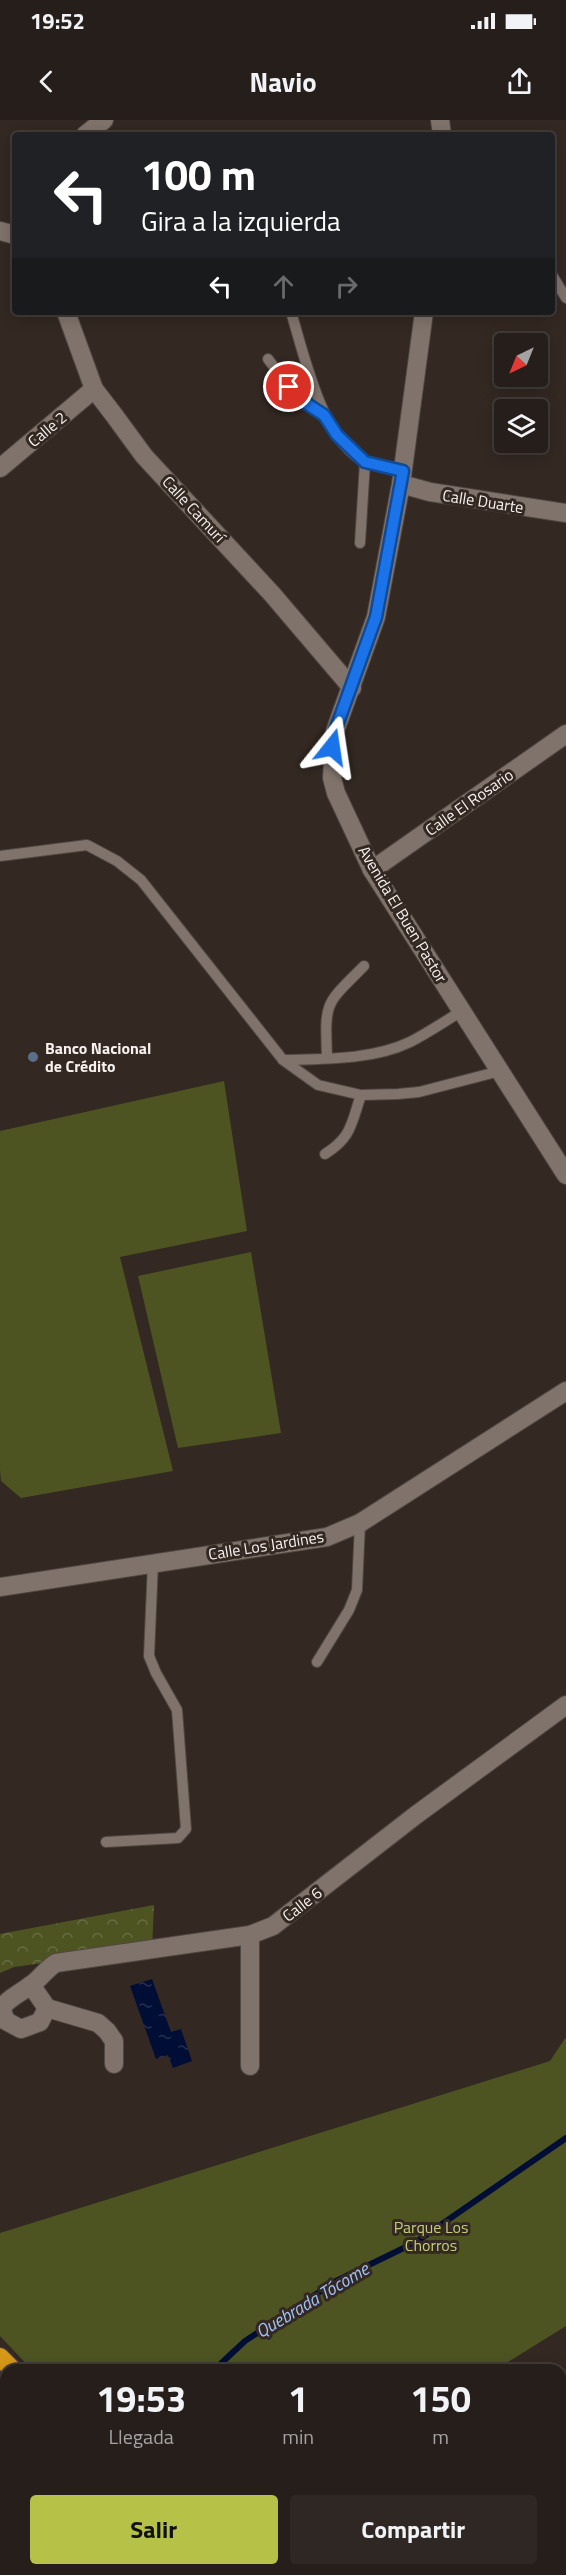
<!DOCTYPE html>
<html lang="es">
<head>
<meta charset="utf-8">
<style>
  :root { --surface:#261e1a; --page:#2e2723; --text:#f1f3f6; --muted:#a4a2a2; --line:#423c39; --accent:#b6c148 }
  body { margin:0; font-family:"Titillium Web",sans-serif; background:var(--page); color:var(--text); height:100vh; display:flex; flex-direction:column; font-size:22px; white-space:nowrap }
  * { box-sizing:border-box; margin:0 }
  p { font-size:20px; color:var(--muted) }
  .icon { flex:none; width:33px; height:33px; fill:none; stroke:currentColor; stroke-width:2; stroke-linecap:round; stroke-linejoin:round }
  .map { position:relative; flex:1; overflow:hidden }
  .drawer { position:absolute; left:0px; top:2244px; width:567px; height:212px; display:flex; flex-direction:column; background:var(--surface); border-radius:18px 18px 0 0; box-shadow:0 3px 15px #0003,0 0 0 2px var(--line) }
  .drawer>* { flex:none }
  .banner { position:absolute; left:12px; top:12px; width:543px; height:183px; border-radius:6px; box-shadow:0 3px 15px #0003,0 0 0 2px var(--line); background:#202124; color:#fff; overflow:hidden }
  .needle { width:39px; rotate:223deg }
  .controls { position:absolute; left:494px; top:213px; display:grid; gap:12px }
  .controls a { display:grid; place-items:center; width:54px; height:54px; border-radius:6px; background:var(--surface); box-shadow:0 3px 15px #0003,0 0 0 2px var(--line); font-size:30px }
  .pin { position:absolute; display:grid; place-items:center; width:51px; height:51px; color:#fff; margin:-26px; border:3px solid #fff; border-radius:50%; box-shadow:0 2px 6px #0007 }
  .me { position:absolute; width:66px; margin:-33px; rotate:15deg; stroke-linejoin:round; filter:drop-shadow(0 0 4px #0008) }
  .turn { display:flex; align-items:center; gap:21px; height:126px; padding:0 30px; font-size:27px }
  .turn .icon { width:78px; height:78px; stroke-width:2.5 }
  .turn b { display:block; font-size:42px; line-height:51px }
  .lanes { display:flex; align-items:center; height:57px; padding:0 30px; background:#0003; justify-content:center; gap:30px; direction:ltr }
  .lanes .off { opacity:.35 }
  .eta { display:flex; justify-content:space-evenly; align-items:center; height:102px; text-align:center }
  .eta b { font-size:36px; font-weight:700; line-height:42px }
  .primary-button { display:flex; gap:12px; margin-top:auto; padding:12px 30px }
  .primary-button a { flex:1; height:69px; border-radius:6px; background:var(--accent); color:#111; font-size:24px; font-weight:700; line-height:69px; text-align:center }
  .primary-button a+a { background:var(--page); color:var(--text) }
  .status { display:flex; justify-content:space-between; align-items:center; height:42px; padding:0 30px; background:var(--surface); direction:ltr }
  .status svg { height:16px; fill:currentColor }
  header { display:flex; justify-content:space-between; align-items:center; height:78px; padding:0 30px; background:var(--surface); font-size:27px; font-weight:700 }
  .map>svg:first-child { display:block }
  .forest { fill:url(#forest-crowns) }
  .park { fill:#4d5422 }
  .water { fill:url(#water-ripples) }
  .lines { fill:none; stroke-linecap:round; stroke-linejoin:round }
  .stream { stroke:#000e35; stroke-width:6 }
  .lane-casing { stroke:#4f4741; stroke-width:12 }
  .street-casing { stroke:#4f4741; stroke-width:20 }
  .highway-casing { stroke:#4f4741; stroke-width:20 }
  .lane { stroke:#80736c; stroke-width:10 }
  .street { stroke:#80736c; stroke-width:18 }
  .highway { stroke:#d59818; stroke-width:18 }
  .route-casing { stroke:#114b97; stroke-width:15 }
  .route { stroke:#1a73e8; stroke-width:10 }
  .service-dot { fill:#5c6f8a; stroke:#332822; stroke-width:2 }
  .labels { text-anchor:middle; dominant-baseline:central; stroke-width:6; stroke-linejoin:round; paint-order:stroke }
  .street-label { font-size:16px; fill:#f7f0ec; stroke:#332822 }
  .poi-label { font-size:16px; font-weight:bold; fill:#f7f0ec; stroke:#332822; text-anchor:start }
  .park-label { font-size:16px; fill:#c1ce77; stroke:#332822 }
  .water-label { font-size:18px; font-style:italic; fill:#a0c2fb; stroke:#332822 }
</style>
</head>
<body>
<div class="status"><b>19:52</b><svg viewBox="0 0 49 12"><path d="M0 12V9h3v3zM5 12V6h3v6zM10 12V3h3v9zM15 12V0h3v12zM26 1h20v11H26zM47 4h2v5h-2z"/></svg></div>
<header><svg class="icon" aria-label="back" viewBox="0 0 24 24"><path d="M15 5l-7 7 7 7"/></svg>Navio<svg class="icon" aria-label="share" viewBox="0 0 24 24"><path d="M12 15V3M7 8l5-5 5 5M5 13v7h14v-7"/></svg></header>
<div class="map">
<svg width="566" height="2455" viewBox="0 0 566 2455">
  <defs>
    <pattern id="forest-crowns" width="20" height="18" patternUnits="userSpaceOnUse" patternTransform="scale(1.5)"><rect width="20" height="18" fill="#4d5422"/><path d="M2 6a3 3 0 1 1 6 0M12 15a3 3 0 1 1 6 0" fill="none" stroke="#676d42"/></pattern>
    <pattern id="water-ripples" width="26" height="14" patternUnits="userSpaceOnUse" patternTransform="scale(1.5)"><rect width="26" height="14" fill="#000e35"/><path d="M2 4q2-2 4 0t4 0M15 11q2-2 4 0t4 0" fill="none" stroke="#263152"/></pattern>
  </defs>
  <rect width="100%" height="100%" fill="#332822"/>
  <path class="forest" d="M154,1785l-2,43 -138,19 -14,6v-39z"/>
  <g class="park">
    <path d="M224,961l23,150 -127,26 53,214 -152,27 -20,-17 -1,-11v-339z"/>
    <path d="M251,1132l30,181 -103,15 -40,-172z"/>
    <path d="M566,1917v289l-71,44h-463l-32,-34v-103l550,-172z"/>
    <path d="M224,2450h159l2,5h-156z"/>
  </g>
  <path class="water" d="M152,1859l19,53 10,-3 11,32 -19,7 -5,-13 -12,4 -26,-73z"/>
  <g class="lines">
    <g class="stream">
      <path d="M214,2250l31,-29 91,-60 80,-39 150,-104"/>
      <path d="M0,2337h6"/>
    </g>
    <defs>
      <g id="lane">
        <path d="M552,155l14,23"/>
        <path d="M291,192c13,42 32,132 75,150 11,5 25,7 37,9"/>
        <path d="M268,239c17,23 31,40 56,56"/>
        <path d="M360,423l5,-81"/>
        <path d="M0,736l87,-11 30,16 24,19 142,180 35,25 43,10 37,-1 21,-2 81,-21"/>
        <path d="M327,938c-2,-57 -3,-52 37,-92"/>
        <path d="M283,940c40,-1 90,0 127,-18 18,-9 35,-21 52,-31"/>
        <path d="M325,1034c27,-17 26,-30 36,-59"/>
        <path d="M317,1542l32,-52 8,-20 3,-67"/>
        <path d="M106,1722l72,-4 8,-9 -9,-119 -21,-37 -7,-17 4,-94"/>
      </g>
      <g id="street">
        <path d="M440,0l2,15"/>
        <path d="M85,15l19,-15"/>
        <path d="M0,111l15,4"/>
        <path d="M66,192l28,77 20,26 30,41 128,138 80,94"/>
        <path d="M424,192l-23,172 -25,133 -41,114 -3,47 4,15 36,77 194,305"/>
        <path d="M0,348l94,-79"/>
        <path d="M401,364l29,8 136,21"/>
        <path d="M372,750l194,-136"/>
        <path d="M0,1467l327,-50 33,-14 206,-132"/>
        <path d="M31,1865l16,23 51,15 9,8 7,10v23"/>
        <path d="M1,1888l5,13 15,8 19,-7 7,-14"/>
        <path d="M0,1889c11,-13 18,-14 31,-24 9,-6 15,-16 25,-22l194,-28 23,-9 143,-111 150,-110"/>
        <path d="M250,1946v-131"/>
        <path d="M561,2421l5,-3"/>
      </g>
      <g id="highway">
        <path d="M0,2237l13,13"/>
        <path d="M0,2304l6,7"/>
        <path d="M141,2450l6,5"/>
        <path d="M206,2450l5,5"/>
      </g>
    </defs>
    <use href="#lane" class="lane-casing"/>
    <use href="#street" class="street-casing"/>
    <use href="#highway" class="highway-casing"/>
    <use href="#lane" class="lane"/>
    <use href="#street" class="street"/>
    <use href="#highway" class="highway"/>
  </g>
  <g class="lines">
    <defs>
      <path id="route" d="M289,267l15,15 20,13 13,20 28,27 38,9 -27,146 -41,114 -3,16"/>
    </defs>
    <use href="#route" class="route-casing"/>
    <use href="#route" class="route"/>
  </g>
  <circle class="service-dot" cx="33" cy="937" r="6"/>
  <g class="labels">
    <g class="street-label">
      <text transform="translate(47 309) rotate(-40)">Calle 2</text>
      <text transform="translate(483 381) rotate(9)">Calle Duarte</text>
      <text transform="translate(194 389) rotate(47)">Calle Camurí</text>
      <text transform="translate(469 682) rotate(-35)">Calle El Rosario</text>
      <text transform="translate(403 794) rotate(59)">Avenida El Buen Pastor</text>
      <text transform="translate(266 1425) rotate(-9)">Calle Los Jardines</text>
      <text transform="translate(302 1784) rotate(-38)">Calle 6</text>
    </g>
    <g class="poi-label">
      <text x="45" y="928">Banco Nacional<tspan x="45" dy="18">de Crédito</tspan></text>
    </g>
    <g class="park-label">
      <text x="431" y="2107">Parque Los<tspan x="431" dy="18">Chorros</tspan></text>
    </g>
    <g class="water-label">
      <text transform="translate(312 2180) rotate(-31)">Quebrada Tócome</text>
    </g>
  </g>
</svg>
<div class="controls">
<a><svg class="needle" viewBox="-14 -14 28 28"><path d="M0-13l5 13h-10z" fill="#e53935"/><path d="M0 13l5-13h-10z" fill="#a4a2a2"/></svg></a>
<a><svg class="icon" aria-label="layers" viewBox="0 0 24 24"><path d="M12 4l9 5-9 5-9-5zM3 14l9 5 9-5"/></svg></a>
</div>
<div class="pin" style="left:289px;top:267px;background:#d93025"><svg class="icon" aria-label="arrive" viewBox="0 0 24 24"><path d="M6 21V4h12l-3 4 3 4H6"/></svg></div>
<svg class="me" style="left:332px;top:627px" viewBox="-20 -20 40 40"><path d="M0-17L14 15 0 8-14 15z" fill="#1a73e8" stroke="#fff" stroke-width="4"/></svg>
<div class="banner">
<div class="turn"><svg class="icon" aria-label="left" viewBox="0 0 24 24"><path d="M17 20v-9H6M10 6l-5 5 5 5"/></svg><div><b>100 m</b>Gira a la izquierda</div></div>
<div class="lanes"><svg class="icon" aria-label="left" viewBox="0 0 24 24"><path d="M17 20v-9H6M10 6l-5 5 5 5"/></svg><svg class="icon off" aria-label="ahead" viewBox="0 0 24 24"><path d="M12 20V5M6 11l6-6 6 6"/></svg><svg class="icon off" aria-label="right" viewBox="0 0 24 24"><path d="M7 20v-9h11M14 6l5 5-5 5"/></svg></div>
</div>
<section class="drawer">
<div class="eta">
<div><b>19:53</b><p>Llegada</p></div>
<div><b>1</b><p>min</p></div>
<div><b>150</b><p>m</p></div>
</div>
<div class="primary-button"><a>Salir</a><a>Compartir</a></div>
</section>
</div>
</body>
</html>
